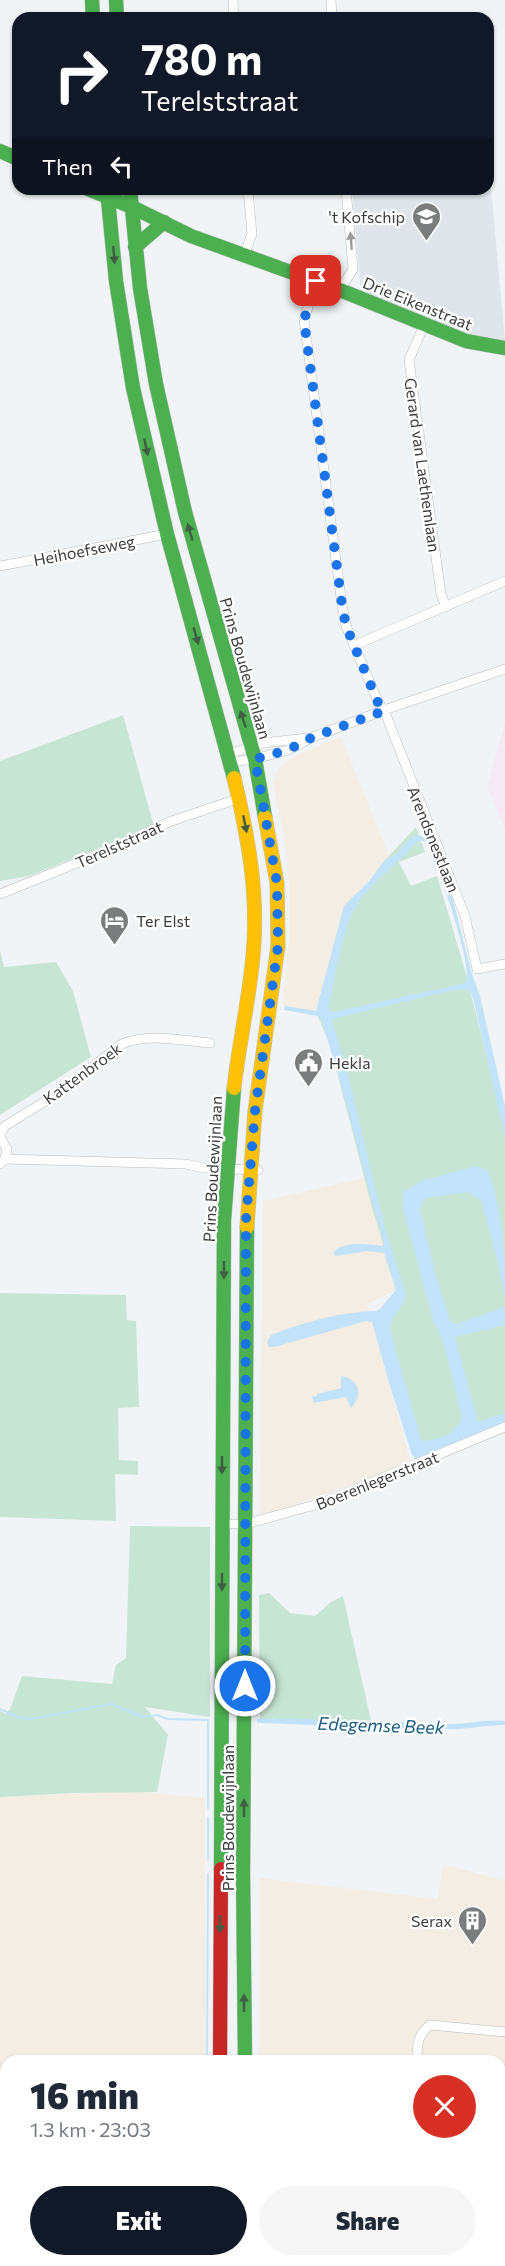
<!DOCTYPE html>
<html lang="en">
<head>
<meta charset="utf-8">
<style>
  :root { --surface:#fff; --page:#f6f6f7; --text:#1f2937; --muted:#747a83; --accent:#111827 }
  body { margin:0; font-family:Commissioner,sans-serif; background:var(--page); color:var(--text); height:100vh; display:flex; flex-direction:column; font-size:22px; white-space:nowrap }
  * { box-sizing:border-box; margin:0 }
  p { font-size:20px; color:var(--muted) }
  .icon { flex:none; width:33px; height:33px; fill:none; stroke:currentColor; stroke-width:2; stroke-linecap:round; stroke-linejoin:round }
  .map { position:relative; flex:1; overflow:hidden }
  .panel { position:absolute; left:0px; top:2055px; width:506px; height:212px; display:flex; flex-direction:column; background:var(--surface); border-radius:18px 18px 0 0; box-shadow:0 2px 4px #0004 }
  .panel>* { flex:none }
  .guide { position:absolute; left:12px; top:12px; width:482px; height:183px; border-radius:18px; box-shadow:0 2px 4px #0004; background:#111827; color:#fff; overflow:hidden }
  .pin { position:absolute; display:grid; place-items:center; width:51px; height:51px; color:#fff; margin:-26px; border-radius:12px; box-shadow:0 3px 9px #0006 }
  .me { position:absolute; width:66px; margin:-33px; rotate:0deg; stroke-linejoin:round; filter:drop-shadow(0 0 4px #0008) }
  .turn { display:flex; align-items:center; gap:21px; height:126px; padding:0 30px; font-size:27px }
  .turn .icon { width:78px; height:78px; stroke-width:2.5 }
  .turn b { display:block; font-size:42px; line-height:51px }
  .then { display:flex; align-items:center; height:57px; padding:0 30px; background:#0003; gap:12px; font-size:22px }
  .round { display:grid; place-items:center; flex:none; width:63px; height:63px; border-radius:32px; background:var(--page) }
  .summary { display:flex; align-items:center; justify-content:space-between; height:102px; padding:0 30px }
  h1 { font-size:36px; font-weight:800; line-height:45px }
  .cta { display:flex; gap:12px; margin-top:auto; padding:12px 30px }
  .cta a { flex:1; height:69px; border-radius:36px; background:var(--accent); color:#fff; font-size:24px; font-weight:800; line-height:69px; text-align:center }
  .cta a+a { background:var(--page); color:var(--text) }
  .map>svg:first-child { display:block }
  .commercial { fill:#f3ede3 }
  .industrial { fill:#f4eaf4 }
  .built { fill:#dfe5ea }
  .green { fill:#c7e5d4 }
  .water { fill:#c1e2f8 }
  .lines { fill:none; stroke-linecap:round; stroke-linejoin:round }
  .stream { stroke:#c1e2f8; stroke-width:2 }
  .street-casing { stroke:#bbbdbe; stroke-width:10 }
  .fast-casing { stroke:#bbbdbe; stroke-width:15 }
  .slow-casing { stroke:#bbbdbe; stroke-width:15 }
  .jam-casing { stroke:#bbbdbe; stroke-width:15 }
  .street { stroke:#fdfdfe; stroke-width:9 }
  .fast { stroke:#4caf50; stroke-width:14 }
  .slow { stroke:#ffc107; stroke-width:14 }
  .jam { stroke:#c62828; stroke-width:14 }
  .oneway { fill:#9c9c9e }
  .oneway2 { fill:#405e43 }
  .route { stroke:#1a73e8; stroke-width:10; stroke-dasharray:0 18 }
  .labels { text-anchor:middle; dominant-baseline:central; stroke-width:4.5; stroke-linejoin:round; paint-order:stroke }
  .poi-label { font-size:16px; fill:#3b3c3e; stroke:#fff; text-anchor:end }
  .street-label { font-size:16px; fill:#3b3c3e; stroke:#fff }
  .water-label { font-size:18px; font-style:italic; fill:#175c80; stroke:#fff }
</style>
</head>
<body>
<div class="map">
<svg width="505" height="2266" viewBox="0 0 505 2266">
  <rect width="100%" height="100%" fill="#f1f4f6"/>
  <g class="commercial">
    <path d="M341,737l48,119 -48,58 -25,98 -33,-6 6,-65v-54l-4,-45 -12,-59 5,-14 17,-13z"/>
    <path d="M364,1178l33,112 -30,14 44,160 -151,53 3,-316z"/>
    <path d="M134,1791l71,7 1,263h-200v199h202v6h-208v-469z"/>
    <path d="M443,1864l62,17v385h-246v-6h241v-199h-241v-183l179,21z"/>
  </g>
  <path class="industrial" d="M505,723v107l-18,-44z"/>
  <path class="built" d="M488,155l17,186 -36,-7 -108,-41 -9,-104h136z"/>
  <g class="green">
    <path d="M123,715l31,111 -125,50 -29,5v-120z"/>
    <path d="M416,827l9,25 -26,10 12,24 26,-10 28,94 34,136 6,-1v322l-89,39 -35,-152 21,-9 -31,-101 -41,-159 -14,-33 28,-106 23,-22 22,-28z"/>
    <path d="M0,950l4,17 52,-5 17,29 18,66 -91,58z"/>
    <path d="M0,1293l126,2 1,25 9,1 3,86 -21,1 1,52 19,1v14l-23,-1 1,47 -116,-4z"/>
    <path d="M130,1526l80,1v190l-65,-10 23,28 -11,57 -82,1 -75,4v-86l6,3 4,-5 12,-33 90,8 4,-19 10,-7z"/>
    <path d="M269,1593l21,20 25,3 16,-14 12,-6 28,125 -111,-2 -1,-124z"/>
  </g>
  <g class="water">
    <path d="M419,835l10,6 10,24 -5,1 -2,-13 -6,-11 -7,-2c-19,22 -44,39 -61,63 -15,21 -24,81 -30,107l6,2 132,-29c7,-13 -20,-93 -27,-110v-2h3l11,29 19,74 8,22 25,110v32l-32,-140 -3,-7 -6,-2 -14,2 -114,27 -4,3 13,42 39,162 22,70c-2,14 -14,16 -16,35l31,109 4,2c16,-2 31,-7 37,-23 -4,-15 -19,-88 -28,-94l-31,-115v-17l18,-11 55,-15 12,5c16,43 17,86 17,130l-8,-42 -16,-58 -13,-9 -43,6 -5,11 16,67 14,45 6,3 49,-17v18l-50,12 23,85 27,-9v10l-80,32 -5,4 -8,-4 -22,-69 -18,-64 -6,-1 -92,26h-5l-2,-5 4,-7c33,-13 69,-23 105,-24l4,-2 16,-19 -12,-37 -17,-2 -30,5 -3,-1v-3c9,-11 35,-8 48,-6l2,-3c-22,-74 -38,-150 -63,-223l-3,-4 -34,-6 1,-4 31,5 28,-105 26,-26 15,-20 12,-6 15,-17z"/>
    <path d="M341,1376c18,3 23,19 10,32l-5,-11 -32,6 -2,-6 5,-1v-2l24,-6z"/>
    <path d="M257,1719c63,-1 126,3 189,5 20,1 39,-5 59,-3v4c-21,0 -39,5 -60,4 -62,0 -124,-4 -186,-6l-2,-1z"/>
  </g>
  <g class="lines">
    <g class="stream">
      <path d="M0,1709l17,8 13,2 82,-15 31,13 14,-2 10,4 41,1v88"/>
      <path d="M208,1860v-42"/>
      <path d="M207,2061l1,-187"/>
    </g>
    <defs>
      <g id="street">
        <path d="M233,0l1,18"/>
        <path d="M331,0l1,18"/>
        <path d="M244,256l8,-22 -4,-45"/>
        <path d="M316,281l-12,39 38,285 4,21 33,78 5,6 81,206 12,53 28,-5"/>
        <path d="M340,290l13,-21 -7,-80"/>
        <path d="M424,325l-15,35 32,234 5,13"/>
        <path d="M0,566l167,-32"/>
        <path d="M355,645l150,-64"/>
        <path d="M229,754l34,-11 45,-5"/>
        <path d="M231,762l24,-3 33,-9 25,-13 77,-29 115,-39"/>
        <path d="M0,894l119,-48 50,-24 71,-24"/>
        <path d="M0,1134l5,-8 52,-32 65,-50c26,-12 61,-3 88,-1"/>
        <path d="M0,1137l7,12 -2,10 -5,5"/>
        <path d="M5,1159l181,5 17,4 55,2"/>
        <path d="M222,1524h24l76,-21 183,-76"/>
        <path d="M417,2061c0,-16 0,-26 13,-36l75,7"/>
        <path d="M423,2260l8,6"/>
      </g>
      <g id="fast">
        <path d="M92,0l1,18"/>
        <path d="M116,0l1,18"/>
        <path d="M0,151l18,8"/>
        <path d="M88,189l44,18 59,29 149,54 126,51 39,7"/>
        <path d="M107,189l9,92 17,107 34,146 67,244"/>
        <path d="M130,189l10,99 16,96 29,128 70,247 10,58"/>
        <path d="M135,247l29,-25"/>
        <path d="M221,1869l3,-649 10,-132"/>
        <path d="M245,2061l-2,-189 4,-645"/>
        <path d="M221,2260v6"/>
        <path d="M246,2260v6"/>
      </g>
      <g id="slow">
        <path d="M234,1088c5,-44 15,-88 19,-132 6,-61 -5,-120 -19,-178"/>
        <path d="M247,1227l8,-116 23,-165 -1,-63 -12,-66"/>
      </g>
      <path id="jam" d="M220,2061l1,-192"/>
    </defs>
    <use href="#street" class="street-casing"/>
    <use href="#fast" class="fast-casing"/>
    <use href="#slow" class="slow-casing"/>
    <use href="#jam" class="jam-casing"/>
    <use href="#street" class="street"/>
    <use href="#fast" class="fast"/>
    <use href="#slow" class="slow"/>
    <use href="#jam" class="jam"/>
  </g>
  <defs><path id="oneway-solid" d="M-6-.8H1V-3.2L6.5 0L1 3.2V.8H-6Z" transform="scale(1.5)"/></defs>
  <use class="oneway" href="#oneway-solid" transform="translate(351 241) rotate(-95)"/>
  <g class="oneway2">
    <use href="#oneway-solid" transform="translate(114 255) rotate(85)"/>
    <use href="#oneway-solid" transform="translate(146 447) rotate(78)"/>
    <use href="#oneway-solid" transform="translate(190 532) rotate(-106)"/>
    <use href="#oneway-solid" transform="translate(196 636) rotate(74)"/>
    <use href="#oneway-solid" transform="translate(243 719) rotate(-108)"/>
    <use href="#oneway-solid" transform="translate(245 824) rotate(79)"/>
    <use href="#oneway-solid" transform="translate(224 1270) rotate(90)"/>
    <use href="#oneway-solid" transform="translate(222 1465) rotate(90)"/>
    <use href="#oneway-solid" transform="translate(222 1582) rotate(90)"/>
    <use href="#oneway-solid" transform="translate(244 1808) rotate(-90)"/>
    <use href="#oneway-solid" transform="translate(220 1924) rotate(90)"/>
    <use href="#oneway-solid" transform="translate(244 2003) rotate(-90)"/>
  </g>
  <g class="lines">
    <path class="route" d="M245,1686l1,-466 9,-109 23,-165 -1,-63 -22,-124 33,-9 25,-13 71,-26 -5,-6 -33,-79 -4,-21 -38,-285 12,-39"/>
  </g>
  <defs>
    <symbol id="school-pin" viewBox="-11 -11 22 30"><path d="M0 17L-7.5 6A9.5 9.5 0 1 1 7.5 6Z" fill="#7b7c7e" stroke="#fff"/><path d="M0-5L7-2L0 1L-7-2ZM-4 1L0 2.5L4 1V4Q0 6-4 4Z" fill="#fff"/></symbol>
    <symbol id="hotel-pin" viewBox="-11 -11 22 30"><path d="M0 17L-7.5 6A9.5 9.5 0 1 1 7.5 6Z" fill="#7b7c7e" stroke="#fff"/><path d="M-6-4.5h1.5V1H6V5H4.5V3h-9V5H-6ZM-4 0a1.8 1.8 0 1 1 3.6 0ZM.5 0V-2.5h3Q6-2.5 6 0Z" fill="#fff"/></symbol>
    <symbol id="civic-pin" viewBox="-11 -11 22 30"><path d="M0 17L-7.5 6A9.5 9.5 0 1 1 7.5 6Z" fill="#7b7c7e" stroke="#fff"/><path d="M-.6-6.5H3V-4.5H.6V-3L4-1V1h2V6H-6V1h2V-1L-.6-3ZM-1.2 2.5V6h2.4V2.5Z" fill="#fff"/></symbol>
    <symbol id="building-pin" viewBox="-11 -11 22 30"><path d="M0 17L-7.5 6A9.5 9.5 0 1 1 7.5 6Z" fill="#7b7c7e" stroke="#fff"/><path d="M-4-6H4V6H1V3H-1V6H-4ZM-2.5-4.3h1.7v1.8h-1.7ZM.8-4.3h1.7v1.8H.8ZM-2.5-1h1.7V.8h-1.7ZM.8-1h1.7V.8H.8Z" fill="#fff"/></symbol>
  </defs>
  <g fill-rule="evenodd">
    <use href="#school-pin" x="410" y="200" width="33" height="45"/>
    <use href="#hotel-pin" x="98" y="904" width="33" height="45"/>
    <use href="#civic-pin" x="292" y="1046" width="33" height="45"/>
    <use href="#building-pin" x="456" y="1904" width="33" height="45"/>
  </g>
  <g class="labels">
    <g class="poi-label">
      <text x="405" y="216">'t Kofschip</text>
      <text x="136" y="920" text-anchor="start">Ter Elst</text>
      <text x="329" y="1062" text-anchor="start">Hekla</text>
      <text x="452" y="1920">Serax</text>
    </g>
    <g class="street-label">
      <text transform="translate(418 303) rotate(22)">Drie Eikenstraat</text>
      <text transform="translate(423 465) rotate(82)">Gerard van Laethemlaan</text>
      <text transform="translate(84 550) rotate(-11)">Heihoefseweg</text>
      <text transform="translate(246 668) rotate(74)">Prins Boudewijnlaan</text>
      <text transform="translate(434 839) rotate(68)">Arendsnestlaan</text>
      <text transform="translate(119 844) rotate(-24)">Terelststraat</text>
      <text transform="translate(82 1073) rotate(-36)">Kattenbroek</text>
      <text transform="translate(212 1169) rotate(-87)">Prins Boudewijnlaan</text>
      <text transform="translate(377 1480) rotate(-22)">Boerenlegerstraat</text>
      <text transform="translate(227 1818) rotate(-90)">Prins Boudewijnlaan</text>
    </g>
    <g class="water-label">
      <text transform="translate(381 1725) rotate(2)">Edegemse Beek</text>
    </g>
  </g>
</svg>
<div class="pin" style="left:316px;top:281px;background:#d93025"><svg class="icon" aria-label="arrive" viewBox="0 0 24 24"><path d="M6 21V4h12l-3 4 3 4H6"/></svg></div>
<svg class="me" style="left:245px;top:1686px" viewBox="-20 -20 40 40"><circle r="17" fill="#1a73e8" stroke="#fff" stroke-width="3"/><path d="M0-11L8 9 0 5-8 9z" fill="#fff"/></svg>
<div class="guide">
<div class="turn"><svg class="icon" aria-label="right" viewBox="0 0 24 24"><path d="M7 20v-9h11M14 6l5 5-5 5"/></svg><div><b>780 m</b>Terelststraat</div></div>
<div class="then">Then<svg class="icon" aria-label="left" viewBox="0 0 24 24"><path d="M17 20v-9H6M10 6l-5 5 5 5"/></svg></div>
</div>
<section class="panel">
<div class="summary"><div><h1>16 min</h1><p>1.3 km · 23:03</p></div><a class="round" style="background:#d93025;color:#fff"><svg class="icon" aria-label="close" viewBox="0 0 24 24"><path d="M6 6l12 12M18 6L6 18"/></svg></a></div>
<div class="cta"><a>Exit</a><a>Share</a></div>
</section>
</div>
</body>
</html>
